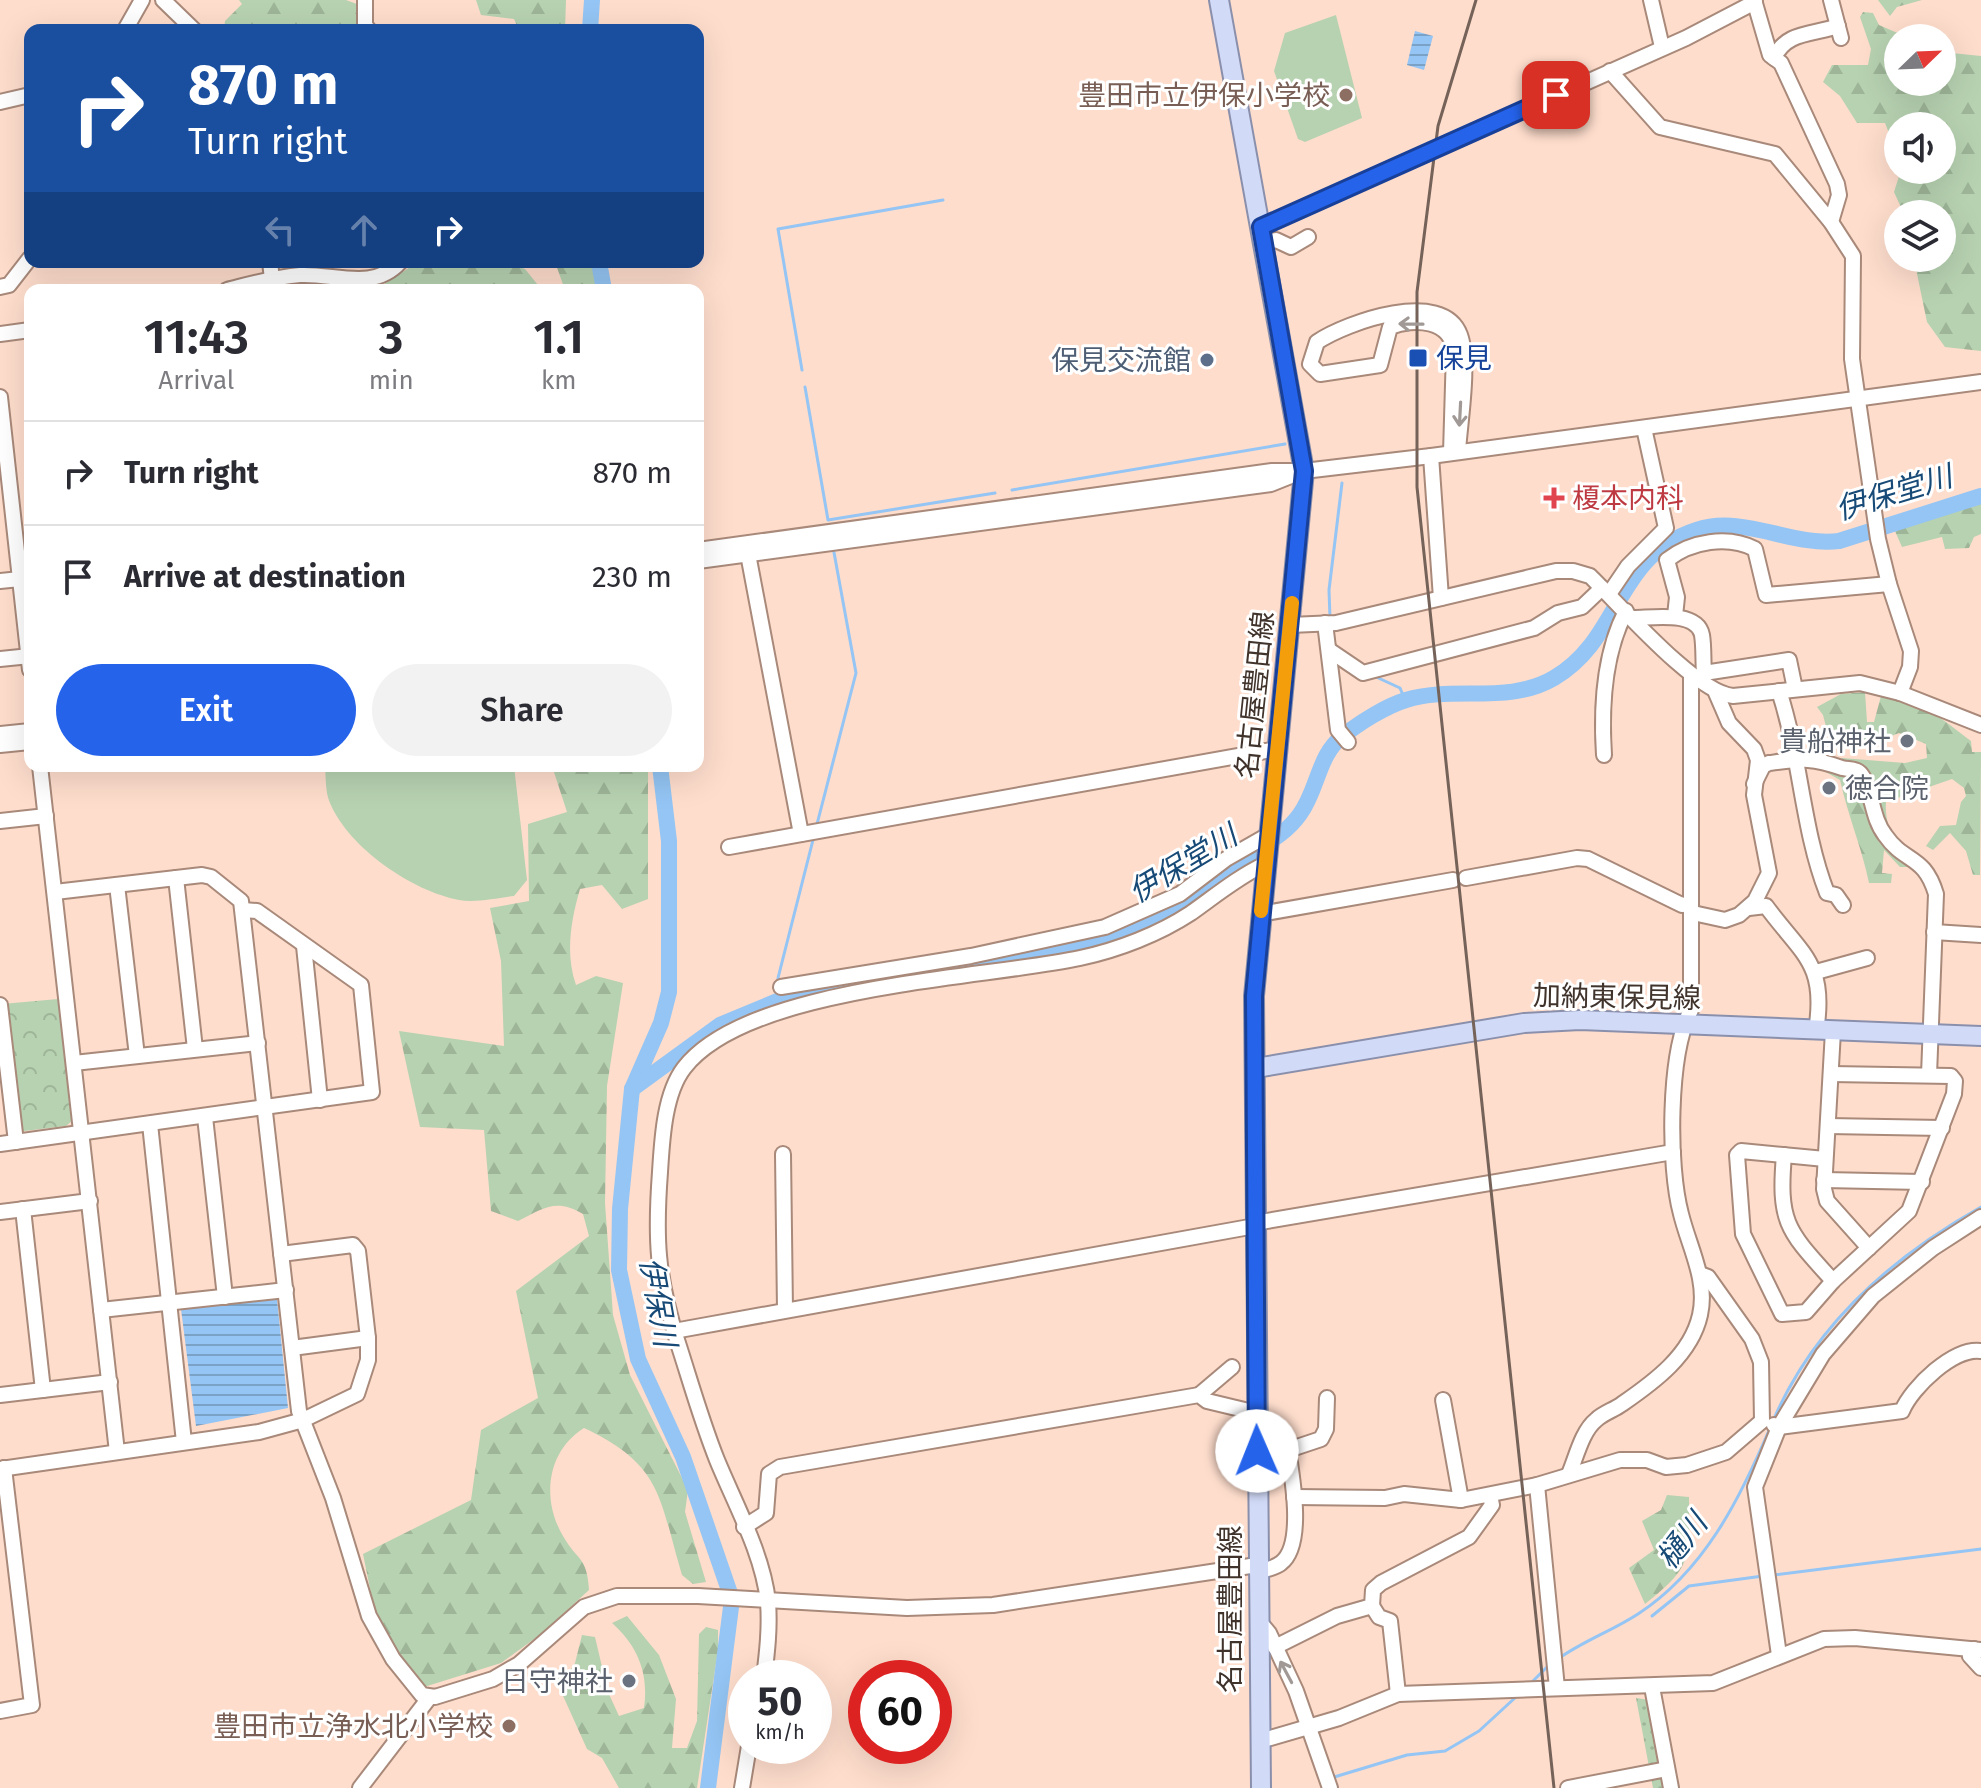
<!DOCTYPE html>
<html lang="en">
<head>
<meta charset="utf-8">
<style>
  :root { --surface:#fff; --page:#f2f2f3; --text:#2b2b33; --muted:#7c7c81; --line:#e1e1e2; --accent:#2563eb }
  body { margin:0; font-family:"Fira Sans","Noto Sans JP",sans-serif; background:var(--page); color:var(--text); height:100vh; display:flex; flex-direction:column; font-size:30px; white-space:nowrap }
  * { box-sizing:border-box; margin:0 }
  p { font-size:26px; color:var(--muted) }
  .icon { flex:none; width:44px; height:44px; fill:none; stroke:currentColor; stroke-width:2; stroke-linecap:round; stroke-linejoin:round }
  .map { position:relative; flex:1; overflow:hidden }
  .details { position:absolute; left:24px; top:284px; width:680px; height:488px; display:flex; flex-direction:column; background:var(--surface); border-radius:16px; box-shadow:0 8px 32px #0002 }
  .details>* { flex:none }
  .top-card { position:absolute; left:24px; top:24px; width:680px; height:244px; border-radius:16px; box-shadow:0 8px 32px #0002; background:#1a4fa0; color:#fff; overflow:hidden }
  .needle { width:52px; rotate:67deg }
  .controls { position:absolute; left:1884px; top:24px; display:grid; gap:16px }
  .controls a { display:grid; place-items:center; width:72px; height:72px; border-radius:50%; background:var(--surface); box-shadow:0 8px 32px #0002; font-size:40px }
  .speed { position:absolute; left:728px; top:1660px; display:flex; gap:16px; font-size:40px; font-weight:700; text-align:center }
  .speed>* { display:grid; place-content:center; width:104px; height:104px; border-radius:50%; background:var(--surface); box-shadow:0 8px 32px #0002; line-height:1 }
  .speed small { font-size:20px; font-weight:400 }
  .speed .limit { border:12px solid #d22; background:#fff; color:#111 }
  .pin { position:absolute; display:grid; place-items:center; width:68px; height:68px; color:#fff; margin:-34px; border-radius:16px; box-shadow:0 4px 12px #0006 }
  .me { position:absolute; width:88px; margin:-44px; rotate:359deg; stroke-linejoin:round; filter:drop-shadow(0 0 6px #0008) }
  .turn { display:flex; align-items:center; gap:28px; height:168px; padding:0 32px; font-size:36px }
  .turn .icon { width:104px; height:104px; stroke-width:2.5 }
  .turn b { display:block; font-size:56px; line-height:68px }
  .lanes { display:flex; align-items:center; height:76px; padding:0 32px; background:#0003; justify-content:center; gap:40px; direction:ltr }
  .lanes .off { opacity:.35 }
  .eta { display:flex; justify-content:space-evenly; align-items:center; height:136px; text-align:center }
  .eta b { font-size:48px; font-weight:600; line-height:56px }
  .action { display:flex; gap:16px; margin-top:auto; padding:16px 32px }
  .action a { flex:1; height:92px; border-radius:48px; background:var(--accent); color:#fff; font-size:32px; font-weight:600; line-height:92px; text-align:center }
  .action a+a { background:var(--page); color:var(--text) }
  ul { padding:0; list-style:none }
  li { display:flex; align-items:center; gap:24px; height:104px; padding:0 32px; border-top:2px solid var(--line) }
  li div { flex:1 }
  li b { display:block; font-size:30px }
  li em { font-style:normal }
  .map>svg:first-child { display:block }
  .grass { fill:url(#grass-dots) }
  .forest { fill:url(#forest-firs) }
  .park { fill:url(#park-crowns) }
  .garden { fill:#b7d2b1 }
  .water { fill:url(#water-rules) }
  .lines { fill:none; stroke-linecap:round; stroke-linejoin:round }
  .stream { stroke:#94c5f4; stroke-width:3 }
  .river { stroke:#94c5f4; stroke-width:16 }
  .minor-casing { stroke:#a8897a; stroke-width:18 }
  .major-casing { stroke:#8a90ac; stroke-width:22 }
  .minor { stroke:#fff; stroke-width:14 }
  .major { stroke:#d1daf7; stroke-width:18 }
  .rail { stroke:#756259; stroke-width:3 }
  .oneway { stroke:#a09996 }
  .route-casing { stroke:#184099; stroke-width:20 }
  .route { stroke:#2563eb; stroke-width:14 }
  .slow { stroke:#f59e0b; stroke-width:14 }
  .education-dot { fill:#8d6e63; stroke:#fff; stroke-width:3 }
  .transit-dot { fill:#1a4fb4; stroke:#fff; stroke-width:3 }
  .service-dot { fill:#5c6f8a; stroke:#fff; stroke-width:3 }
  .health-dot { fill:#e0444e; stroke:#fff; stroke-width:3 }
  .worship-dot { fill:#6b7280; stroke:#fff; stroke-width:3 }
  .labels { text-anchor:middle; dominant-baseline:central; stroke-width:6; stroke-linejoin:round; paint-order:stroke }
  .education-label { font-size:28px; fill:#785e54; stroke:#fff; text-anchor:end }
  .transit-label { font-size:28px; fill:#164399; stroke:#fff; text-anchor:start }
  .service-label { font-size:28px; fill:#4e5e75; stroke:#fff; text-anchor:end }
  .health-label { font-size:28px; fill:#be3a42; stroke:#fff; text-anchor:start }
  .street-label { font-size:28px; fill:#40332c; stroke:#fff }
  .worship-label { font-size:28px; fill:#5b616d; stroke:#fff; text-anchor:end }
  .water-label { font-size:30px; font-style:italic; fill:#174a76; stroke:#fff }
</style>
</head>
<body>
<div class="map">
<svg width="1981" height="1788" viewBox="0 0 1981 1788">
  <defs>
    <pattern id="grass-dots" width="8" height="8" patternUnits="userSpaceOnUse" patternTransform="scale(2)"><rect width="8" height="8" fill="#b7d2b1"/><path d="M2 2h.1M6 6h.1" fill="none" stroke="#9eb598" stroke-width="1.8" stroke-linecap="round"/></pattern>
    <pattern id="forest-firs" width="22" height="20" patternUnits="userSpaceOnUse" patternTransform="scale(2)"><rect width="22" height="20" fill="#b7d2b1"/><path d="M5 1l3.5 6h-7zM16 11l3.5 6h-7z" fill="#9eb598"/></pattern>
    <pattern id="park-crowns" width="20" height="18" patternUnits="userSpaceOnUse" patternTransform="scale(2)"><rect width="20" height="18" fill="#b7d2b1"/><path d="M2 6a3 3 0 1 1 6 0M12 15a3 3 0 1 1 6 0" fill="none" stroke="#9eb598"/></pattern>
    <pattern id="water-rules" width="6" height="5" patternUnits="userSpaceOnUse" patternTransform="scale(2)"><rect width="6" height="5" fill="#94c5f4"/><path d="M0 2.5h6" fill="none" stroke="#7aa1c6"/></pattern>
  </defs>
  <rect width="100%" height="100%" fill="#feddcc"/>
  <path class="grass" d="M1636,1698l14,2 18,88h-15z"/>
  <g class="forest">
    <path d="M239,0h107l11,4 7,26h-140l1,-9 17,-17z"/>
    <path d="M476,0h90l-1,30h-46l-5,-11 -33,-4z"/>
    <path d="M1878,0h44l-25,7 -7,9z"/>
    <path d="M1863,12l10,1 6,12 30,13h-11v44h44v-30l39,4v295l-36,-4 -18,-25 -11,-53 9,-11h17v-44h-38l-10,-22 7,-22h41v-44h-44v30l-13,-33h-28l-17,-27 -17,-14 9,-17h36l3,-16 -11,-32z"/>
    <path d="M418,262h88l19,7 17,21h-167z"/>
    <path d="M555,262h37l5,28h-32z"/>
    <path d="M1981,504v30l-7,3 -5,11 -24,1 -3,-12 -40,10 -8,-18z"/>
    <path d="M1865,692l2,30h7l7,-26c33,-1 65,26 90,45l1,11h9l-1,123h-7l-7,-24 -16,-18 -17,17 -7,-4 14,-20 16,-1 5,-23 5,-6 -2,-8 -12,-9 -66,23c-2,28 13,44 30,65h-16l-16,-17 -2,23 10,1 -1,9h-22c-7,-35 -21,-67 -29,-103l-23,-13h17l8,-9 63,5 22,-5 -1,-14 -27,-11 -17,7 -51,6 -8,-31 -6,-8 24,-13z"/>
    <path d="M552,766l96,3v130l-26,10 -20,-24 -22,4c-9,31 -15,65 -4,96l20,-9 27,7 -16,103 -2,117 8,112 17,60 58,115 -3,22 21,70 -13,2 -11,-9c-23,-77 -19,-110 -98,-147 -37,23 -43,71 -21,108 15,26 24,20 26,54l-48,44 -40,29 -77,24 -47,-64 -14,-69 108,-54 10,-70 57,-32 -22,-107 73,-55 -6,-22c-27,-16 -39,-6 -65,7l-27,-10 -7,-81 -64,-3 -21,-96 105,15 -3,-85 -11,-53 39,-7 -1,-77 39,-12z"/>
    <path d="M1667,1495l22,2c0,59 6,68 -44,107l-16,-36 25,-18 -12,-29 19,-11z"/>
    <path d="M627,1616l32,39 17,44 -4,49h15l10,-27 2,-87 7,-7 12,3v20l-21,138h-78l-17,-30 -15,-9 -32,-71h10l10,-15 7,-28 13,2 13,55 11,24 25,-8c5,-34 -6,-62 -32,-85z"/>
  </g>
  <path class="park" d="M58,999l15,121 -7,6 -50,6 -14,-128z"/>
  <g class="garden">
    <path d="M1336,15l26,103 -57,24 -7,-3 -24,-68 11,-38z"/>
    <path d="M325,766h189l13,114 -13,16c-17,2 -38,7 -55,4 -47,-9 -110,-52 -129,-97 -5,-11 -4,-26 -5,-37z"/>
  </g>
  <g class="water">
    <path d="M1415,31l18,5 -9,34 -17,-5z"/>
    <path d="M277,1299l11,109 -92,18 -15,-117z"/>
  </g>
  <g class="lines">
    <g class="stream">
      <path d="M802,370l-24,-141 165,-29"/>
      <path d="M805,387l23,133 167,-27"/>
      <path d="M1012,490l273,-46"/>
      <path d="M1330,618l-1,-28 13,-107"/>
      <path d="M1374,676l26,12 5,12"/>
      <path d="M816,828l40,-155 -23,-126"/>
      <path d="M778,978l36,-142"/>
      <path d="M1773,1421c41,-96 119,-164 208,-214"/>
      <path d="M1774,1575l207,-26"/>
      <path d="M1652,1616l37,-30 74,-10"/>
      <path d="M1558,1659c25,-18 54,-28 80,-45 66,-43 102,-115 132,-186"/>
      <path d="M1531,1683l17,-17"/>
      <path d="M1331,1778l76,-23 38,-4 34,-20 38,-35"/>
    </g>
    <g class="river">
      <path d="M590,30l2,-30"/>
      <path d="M599,262l5,28"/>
      <path d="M660,766l9,75v151l-8,31 -29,66 -12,120 -1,61 19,89 45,98 49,142 -24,189"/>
      <path d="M632,1089l88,-64 60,-25 306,-57c46,-11 86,-30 125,-58 10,-7 18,-17 27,-24 22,-15 46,-24 62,-47 18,-24 18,-60 43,-78 16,-13 43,-30 63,-36 48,-15 102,5 148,-22 68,-40 60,-121 142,-148 48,-16 95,17 143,11l142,-45"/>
    </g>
    <defs>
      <g id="minor">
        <path d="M163,0l31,30"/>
        <path d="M365,0v25l4,5"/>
        <path d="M1651,0l11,47"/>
        <path d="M1754,0l16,55 11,8 56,121 2,11 -8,27"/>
        <path d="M1831,0l10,38"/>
        <path d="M125,30l17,-30"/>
        <path d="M1774,58c12,-27 39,-23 64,-32"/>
        <path d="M1610,71l50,56 115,27 56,68 22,34 -1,103 26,180 11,45 22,67 -1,16 -10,26"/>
        <path d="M0,102l30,-7"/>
        <path d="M1261,227l425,-189 69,-36"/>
        <path d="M1263,243l13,-3 15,7 17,-10"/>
        <path d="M270,262l2,17"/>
        <path d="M0,287l9,-2 21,-27"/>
        <path d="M227,290c24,-6 48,-13 73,-15 34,-2 73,17 100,-13"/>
        <path d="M0,334l30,-4"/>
        <path d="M0,397l30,273"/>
        <path d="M1451,453l3,-102c-2,-31 -40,-34 -64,-24l-10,38 -60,9 -10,-10 7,-22c30,-20 126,-54 143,-7 10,28 0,85 -2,116"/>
        <path d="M1431,456l10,142"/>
        <path d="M698,550l574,-79h32l127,-15 550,-74"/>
        <path d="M748,554l53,280"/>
        <path d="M698,561l573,-77 25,-10"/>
        <path d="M0,581l20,-2"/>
        <path d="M1609,594l19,-28 38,-38 -22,-100"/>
        <path d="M1675,616l2,-19 -10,-37c24,-19 61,-25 88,-11l11,46 123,-11"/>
        <path d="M1634,618c17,0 63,-8 68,17 2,12 1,26 2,38l85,-13 6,29"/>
        <path d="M1325,623l13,107 10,12"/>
        <path d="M1290,625l46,-2 220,-52h17l17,5c30,29 106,117 143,120l127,-13 40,10 81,32"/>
        <path d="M1329,650l34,23 171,-45 24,-15 24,-6 20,-19"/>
        <path d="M0,659l30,-3"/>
        <path d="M1779,691c22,67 23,138 48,202l9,2 7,10"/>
        <path d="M0,734l30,-3"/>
        <path d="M0,745l30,-3"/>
        <path d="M1604,755c-3,-46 0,-102 22,-144"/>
        <path d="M40,766l77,686"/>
        <path d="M1754,784l9,-18 6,-3c33,-4 42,-6 73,5 9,2 16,0 21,9 10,19 9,41 22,58 20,29 39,19 51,59l-7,181"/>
        <path d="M0,821l46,-5"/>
        <path d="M729,847l548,-98"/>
        <path d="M176,878l19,171"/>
        <path d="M1466,878l111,-20 11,1 94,46 9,-1"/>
        <path d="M117,885l20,171"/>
        <path d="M55,892l147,-17 9,2 30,24 58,510 34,87 36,118 24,43 29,36 13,2 58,-18 26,-15 65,-57 33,-11h81l209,12 86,-3 264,-40"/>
        <path d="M1749,908l17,-2c36,49 61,57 50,125"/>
        <path d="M1693,913l32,7 14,-5 16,-14 14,-28 -15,-78 4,-35 -4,-11 -25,-26 -13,-30"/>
        <path d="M1260,914l193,-34"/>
        <path d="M1934,932l47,3"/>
        <path d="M304,946l16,154"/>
        <path d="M1816,972l51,-14"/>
        <path d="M781,987l190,-31 134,-29 75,-33 46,-35 42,-24"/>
        <path d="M0,1005l16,137"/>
        <path d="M1833,1031l-9,158 3,12 42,47"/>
        <path d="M74,1063l184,-20"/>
        <path d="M205,1117l20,180"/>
        <path d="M150,1124l34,318"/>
        <path d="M1828,1126l114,2"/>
        <path d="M0,1144l372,-52 -11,-107 -104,-74 -14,-1"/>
        <path d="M783,1154l2,156"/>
        <path d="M1784,1155c-6,69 4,76 49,126"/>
        <path d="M1825,1159l-84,-8 -4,4 6,79 39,80 24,-2 27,-31 76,-70 45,-117 1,-13 -4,-5 -120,-2"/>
        <path d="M1824,1180l98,2"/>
        <path d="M23,1209l20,181"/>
        <path d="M0,1212l90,-11"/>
        <path d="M1255,1223l418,-71"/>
        <path d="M281,1254l72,-9 5,6 10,87 -76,10"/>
        <path d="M1700,1274l8,3 44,62 9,23 1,59"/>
        <path d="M101,1310l185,-20"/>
        <path d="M674,1331l581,-105"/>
        <path d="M0,1395l110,-13"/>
        <path d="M1199,1395l33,-28"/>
        <path d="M1443,1400l18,100"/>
        <path d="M1774,1425l5,2 123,-16c10,-24 52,-64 79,-60"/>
        <path d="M1288,1450l33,-11 5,-10 1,-31"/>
        <path d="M0,1469l259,-37 44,-12 54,-26 11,-34v-22"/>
        <path d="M1569,1474c7,-16 13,-43 27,-54 7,-7 18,-10 26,-16 32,-22 69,-49 78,-89 8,-35 -11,-68 -19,-101 -13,-48 -13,-160 10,-204v-335"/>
        <path d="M1537,1485l20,203"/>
        <path d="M1294,1497l91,1 19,-4 57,6 76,-15 83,-25h27l19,7 21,-2 39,-13 36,-31"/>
        <path d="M744,1527l22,-14 3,-39 11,-7 419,-72 8,6 50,12"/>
        <path d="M1257,1572c7,-2 18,-4 24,-9 24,-18 11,-87 7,-113l-31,1"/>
        <path d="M1372,1606l7,11 11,4 8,73"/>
        <path d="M1258,1620l11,13 27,58 34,97"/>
        <path d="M1275,1647l62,-31 35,-10 1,-16 8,-7 88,-46 23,-32 -2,-10"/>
        <path d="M1974,1649l-4,7 11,12"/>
        <path d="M1779,1655l-24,-168 24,-60 44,-73 50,-58 60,-48 48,-31"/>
        <path d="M764,1678c3,-25 6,-50 4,-76 -5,-48 -33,-98 -51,-142 -16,-40 -27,-80 -40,-120 -20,-65 -22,-101 -17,-168 2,-31 4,-78 24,-104 63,-82 297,-89 396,-110 38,-8 79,-24 111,-45 24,-17 47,-36 74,-49"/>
        <path d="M1652,1687l19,101"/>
        <path d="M0,1711l32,-6 -28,-237"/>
        <path d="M1260,1741l79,-23 59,-24 315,-11 111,-44 31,-1 126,12"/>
        <path d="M360,1788l69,-90"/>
        <path d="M742,1788l7,-42"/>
        <path d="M1568,1788l99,-19"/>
      </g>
      <g id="major">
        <path d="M1219,0l85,471 -50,525 7,792"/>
        <path d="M1256,1068l268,-45 56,-3 401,16"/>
      </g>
    </defs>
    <use href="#minor" class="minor-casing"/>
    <use href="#major" class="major-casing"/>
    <use href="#minor" class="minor"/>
    <use href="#major" class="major"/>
    <path class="rail" d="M1476,0l-38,126 -21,166v195l137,1301"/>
  </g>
  <defs><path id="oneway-shaft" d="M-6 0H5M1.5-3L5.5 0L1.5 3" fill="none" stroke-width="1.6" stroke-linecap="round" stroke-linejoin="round" transform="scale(2)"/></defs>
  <g class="oneway">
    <use href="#oneway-shaft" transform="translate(1411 324) rotate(-179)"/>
    <use href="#oneway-shaft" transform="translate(1460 414) rotate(93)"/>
    <use href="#oneway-shaft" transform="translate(1286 1672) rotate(-118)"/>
  </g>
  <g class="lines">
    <defs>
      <path id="route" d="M1257,1451l-3,-455 50,-525 -43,-244 295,-132"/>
    </defs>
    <use href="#route" class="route-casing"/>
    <use href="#route" class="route"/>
    <path class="slow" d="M1261,911l31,-308"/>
  </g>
  <g class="education-dot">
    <circle cx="1346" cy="95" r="8"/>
    <circle cx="509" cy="1726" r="8"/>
  </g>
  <rect class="transit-dot" x="1408" y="348" width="20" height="20" rx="4"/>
  <circle class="service-dot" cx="1207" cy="360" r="8"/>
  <path class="health-dot" d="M1550 486h8v8h8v8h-8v8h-8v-8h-8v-8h8z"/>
  <g class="worship-dot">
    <circle cx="1907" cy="741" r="8"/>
    <circle cx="1829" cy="788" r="8"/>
    <circle cx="629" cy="1681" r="8"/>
  </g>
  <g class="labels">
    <g class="education-label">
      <text x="1330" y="95">豊田市立伊保小学校</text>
      <text x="493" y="1726">豊田市立浄水北小学校</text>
    </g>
    <g class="transit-label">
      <text x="1436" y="358">保見</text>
    </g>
    <g class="service-label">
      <text x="1191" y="360">保見交流館</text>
    </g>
    <g class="health-label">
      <text x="1572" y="498">榎本内科</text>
    </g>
    <g class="street-label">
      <text transform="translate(1255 695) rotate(-84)">名古屋豊田線</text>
      <text transform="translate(1617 997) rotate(1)">加納東保見線</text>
      <text transform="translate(1230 1609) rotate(-90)">名古屋豊田線</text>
    </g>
    <g class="worship-label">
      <text x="1891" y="741">貴船神社</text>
      <text x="1845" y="788" text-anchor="start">徳合院</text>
      <text x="613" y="1681">日守神社</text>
    </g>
    <g class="water-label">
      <text transform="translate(1894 493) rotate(-17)">伊保堂川</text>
      <text transform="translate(1183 864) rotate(-31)">伊保堂川</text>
      <text transform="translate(658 1302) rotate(80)">伊保川</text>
      <text transform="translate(1682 1541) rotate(-52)">樋川</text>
    </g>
  </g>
</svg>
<div class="controls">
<a><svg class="needle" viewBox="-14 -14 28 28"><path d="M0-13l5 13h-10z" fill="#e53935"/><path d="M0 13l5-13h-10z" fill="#7c7c81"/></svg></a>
<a><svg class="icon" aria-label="sound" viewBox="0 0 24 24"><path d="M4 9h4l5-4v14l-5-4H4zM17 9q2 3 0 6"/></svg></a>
<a><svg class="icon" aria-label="layers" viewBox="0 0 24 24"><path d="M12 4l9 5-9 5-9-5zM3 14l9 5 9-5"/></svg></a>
</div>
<div class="speed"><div>50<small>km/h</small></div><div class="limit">60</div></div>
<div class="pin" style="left:1556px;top:95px;background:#d93025"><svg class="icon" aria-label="arrive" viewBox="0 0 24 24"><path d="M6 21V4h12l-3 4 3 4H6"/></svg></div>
<svg class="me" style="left:1257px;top:1451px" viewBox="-20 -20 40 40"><circle r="19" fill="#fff"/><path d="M0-13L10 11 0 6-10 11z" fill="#2563eb"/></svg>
<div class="top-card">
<div class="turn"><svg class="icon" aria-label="right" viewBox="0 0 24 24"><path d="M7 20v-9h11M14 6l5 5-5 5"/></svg><div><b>870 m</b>Turn right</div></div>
<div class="lanes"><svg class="icon off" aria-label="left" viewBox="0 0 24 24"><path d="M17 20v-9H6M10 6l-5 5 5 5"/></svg><svg class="icon off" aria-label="ahead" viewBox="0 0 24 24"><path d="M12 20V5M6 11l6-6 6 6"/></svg><svg class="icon" aria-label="right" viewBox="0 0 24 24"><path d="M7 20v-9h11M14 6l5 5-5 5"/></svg></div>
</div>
<section class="details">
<div class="eta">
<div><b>11:43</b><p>Arrival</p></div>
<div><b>3</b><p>min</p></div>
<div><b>1.1</b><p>km</p></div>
</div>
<ul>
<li><svg class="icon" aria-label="right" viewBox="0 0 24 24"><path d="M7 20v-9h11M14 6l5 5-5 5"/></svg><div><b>Turn right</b></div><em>870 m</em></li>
<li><svg class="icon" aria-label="arrive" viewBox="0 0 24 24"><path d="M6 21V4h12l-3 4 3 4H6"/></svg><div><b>Arrive at destination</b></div><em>230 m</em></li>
</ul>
<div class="action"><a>Exit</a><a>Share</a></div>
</section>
</div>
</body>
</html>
